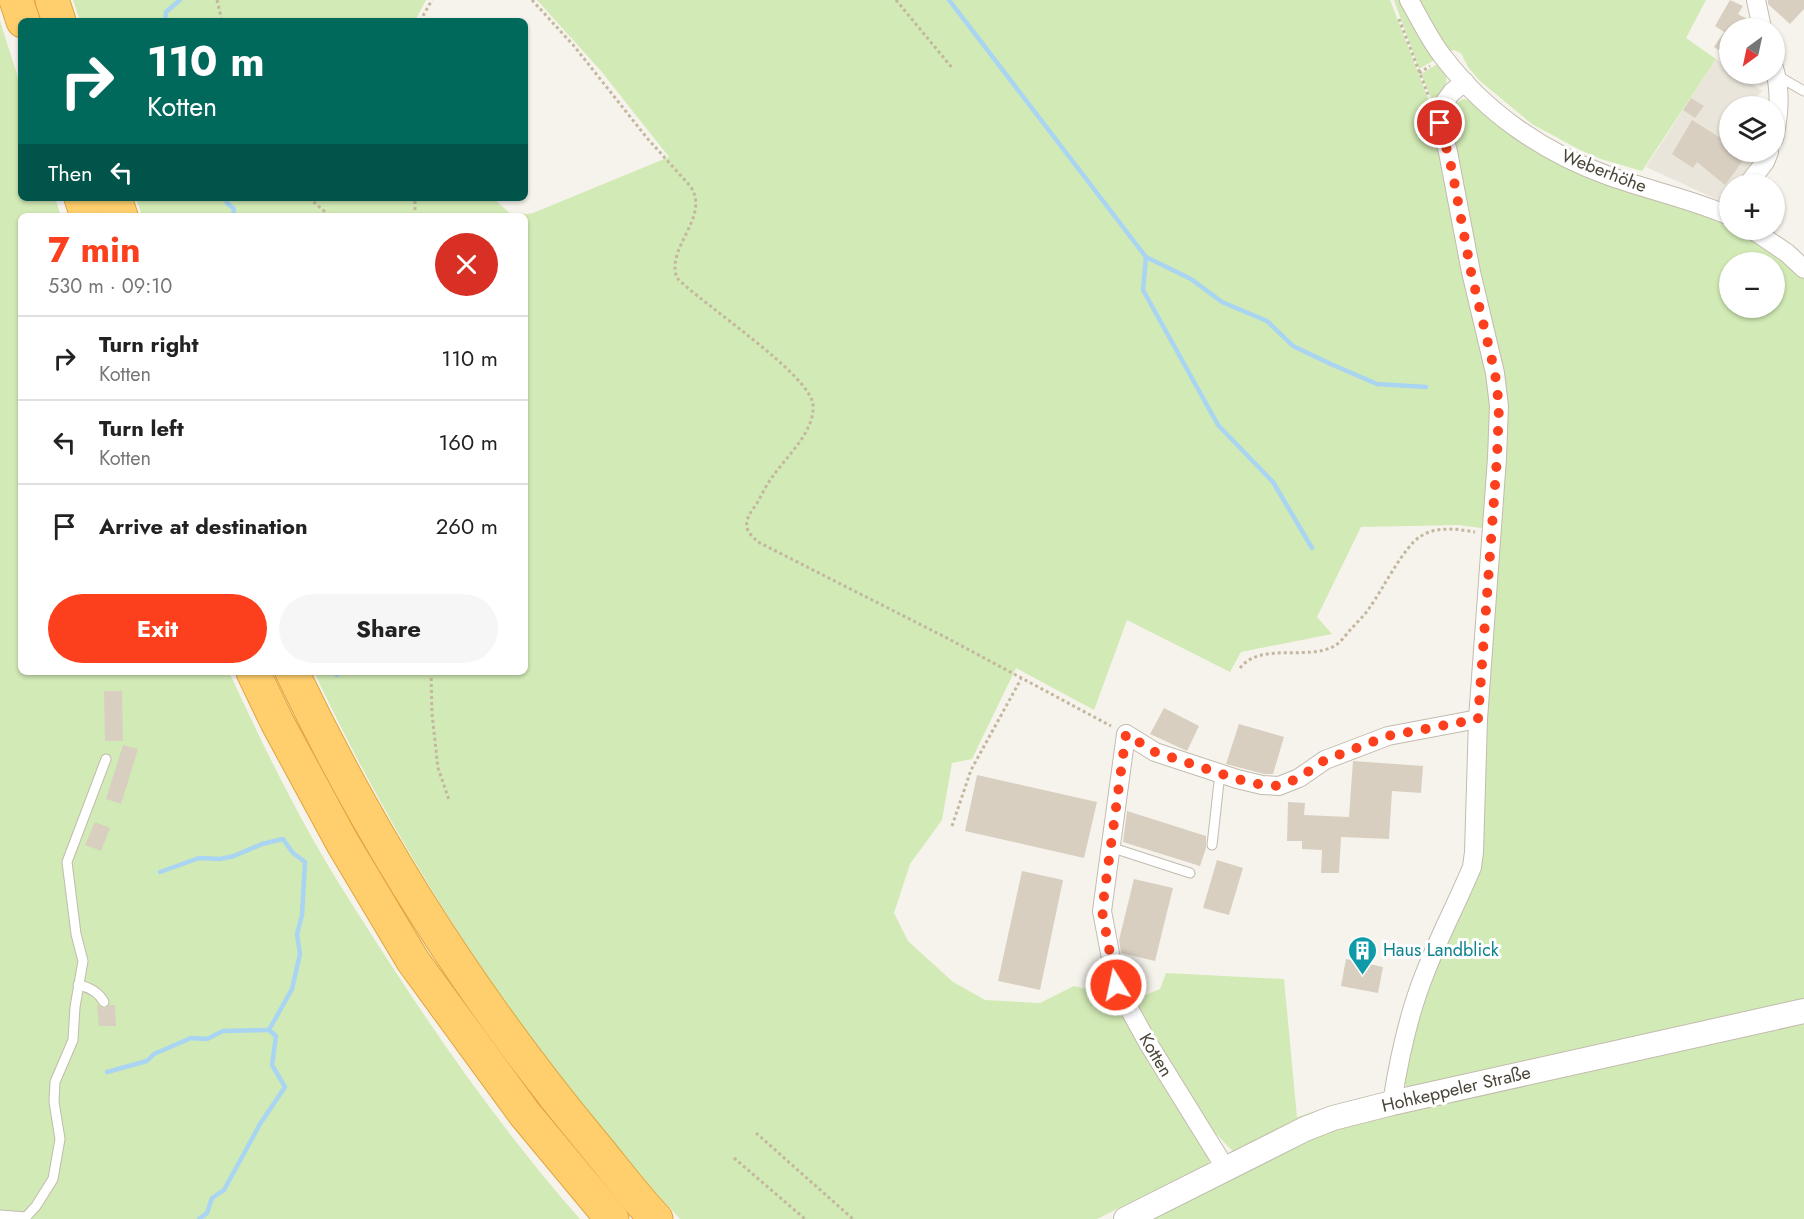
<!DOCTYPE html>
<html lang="en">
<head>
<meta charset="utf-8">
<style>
  :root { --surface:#fff; --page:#f6f6f6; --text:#222; --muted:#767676; --line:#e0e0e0; --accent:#fc3f1d }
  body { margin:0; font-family:Jost,sans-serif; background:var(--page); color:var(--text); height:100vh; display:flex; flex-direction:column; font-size:22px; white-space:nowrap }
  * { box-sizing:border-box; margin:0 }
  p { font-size:20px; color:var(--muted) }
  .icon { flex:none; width:33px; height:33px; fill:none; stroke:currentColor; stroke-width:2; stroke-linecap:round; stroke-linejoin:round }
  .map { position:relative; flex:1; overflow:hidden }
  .sheet { position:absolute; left:18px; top:213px; width:510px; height:462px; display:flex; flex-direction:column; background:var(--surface); border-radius:9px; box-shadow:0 2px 4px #0004 }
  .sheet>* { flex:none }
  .hud { position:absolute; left:18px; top:18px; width:510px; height:183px; border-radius:9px; box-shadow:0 2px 4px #0004; background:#00695c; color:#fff; overflow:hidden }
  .needle { width:39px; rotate:213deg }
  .fabs { position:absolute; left:1719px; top:18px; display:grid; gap:12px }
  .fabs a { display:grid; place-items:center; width:66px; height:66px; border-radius:50%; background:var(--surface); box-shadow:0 2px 4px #0004; font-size:30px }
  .pin { position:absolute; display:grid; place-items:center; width:51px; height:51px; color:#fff; margin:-26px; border:3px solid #fff; border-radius:50%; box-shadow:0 2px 6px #0007 }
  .me { position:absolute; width:66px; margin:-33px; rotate:350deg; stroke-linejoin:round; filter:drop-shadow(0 0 4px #0008) }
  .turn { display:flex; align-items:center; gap:21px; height:126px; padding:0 30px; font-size:27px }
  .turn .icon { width:78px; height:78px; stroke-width:2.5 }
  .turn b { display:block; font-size:42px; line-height:51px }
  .then { display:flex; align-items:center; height:57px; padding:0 30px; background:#0003; gap:12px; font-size:22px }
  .round { display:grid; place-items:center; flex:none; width:63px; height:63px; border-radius:32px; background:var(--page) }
  .summary { display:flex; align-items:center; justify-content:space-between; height:102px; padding:0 30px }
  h1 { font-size:36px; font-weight:700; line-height:45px; color:var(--accent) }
  .primary-button { display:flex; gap:12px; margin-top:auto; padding:12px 30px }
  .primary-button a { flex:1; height:69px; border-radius:36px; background:var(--accent); color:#fff; font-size:24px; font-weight:700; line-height:69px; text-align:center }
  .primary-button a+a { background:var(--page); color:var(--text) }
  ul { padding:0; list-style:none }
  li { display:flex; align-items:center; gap:18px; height:84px; padding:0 30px; border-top:2px solid var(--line) }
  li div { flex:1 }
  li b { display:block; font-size:22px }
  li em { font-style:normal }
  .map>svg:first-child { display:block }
  .residential { fill:#eae5da }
  .green { fill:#d2eab5; fill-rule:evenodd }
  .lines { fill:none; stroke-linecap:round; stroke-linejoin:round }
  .stream { stroke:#a9d4f2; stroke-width:4.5 }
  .building { fill:#d8cfc1 }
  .service-casing { stroke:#c2bbae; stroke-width:11 }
  .minor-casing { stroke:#c2bbae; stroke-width:20 }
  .tertiary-casing { stroke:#c2bbae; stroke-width:26 }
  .motorway-casing { stroke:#e0a43c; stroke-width:35 }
  .path { stroke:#c4b79f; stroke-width:3; stroke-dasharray:3 3; stroke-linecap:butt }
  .service { stroke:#fff; stroke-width:9 }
  .minor { stroke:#fff; stroke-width:18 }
  .tertiary { stroke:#fff; stroke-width:24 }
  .motorway { stroke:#ffcf6e; stroke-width:33 }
  .route { stroke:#fc3f1d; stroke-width:10; stroke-dasharray:0 18 }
  .labels { text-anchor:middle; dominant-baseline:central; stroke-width:6; stroke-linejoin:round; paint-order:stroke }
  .street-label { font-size:18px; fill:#4b4439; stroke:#fff }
  .culture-label { font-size:18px; fill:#0d838f; stroke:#fff; text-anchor:start }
</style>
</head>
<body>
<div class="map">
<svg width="1804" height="1219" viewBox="0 0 1804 1219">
  <rect width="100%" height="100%" fill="#f6f3ec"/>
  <path class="residential" d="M1716,59l13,9 1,6h7l25,17 -13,15h-19v46h39l-21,32h-18l-1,21 -83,-38z"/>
  <g class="green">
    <path d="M73,0h353l-11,21h-335z"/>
    <path d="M537,0h853l44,114 58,287 -5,121 -6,6 -22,-3 -98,2 -44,90 15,17 -91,18 -11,20 -103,-52 -33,90 -78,-42 -44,91 -20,4 -10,57 -32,44 -16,49 14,28 45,41 32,18 55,3 34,-17 33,8 14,22 11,10 79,129 -3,9 -111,55h-417c-148,-159 -274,-352 -366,-547h211v-456h-383l-6,-18h357l20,18 20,-3 136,-56 -68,-86z"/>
    <path d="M1394,0h6l36,59 -17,10z"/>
    <path d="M1415,0h291l-20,38 30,21 -74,112 -41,-12 -21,-9 -48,-26 -52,-43 -12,-14 -7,-14 -7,-3 -6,2z"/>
    <path d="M0,21l21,66v111h34l6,18h-40v456h208c24,52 49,104 77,155 27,49 58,96 89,144 56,86 117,171 185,248h-580z"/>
    <path d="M1439,63c13,17 7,24 -2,41h-3l-13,-30z"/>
    <path d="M1463,99l6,1 206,103 54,22 1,5c24,0 57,23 74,39v734l-389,87 -9,-4 -3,-9 13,-62 62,-145 5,-126 20,-289 -53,-320c-1,-14 -2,-29 13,-36zM1730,262h44v46h-44z"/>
    <path d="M1166,973l118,6 13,138 40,-13 36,-6 -142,55 1,-3c-43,-41 -70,-98 -96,-151l24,-10z"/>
    <path d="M1804,1020v199h-660l197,-95z"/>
  </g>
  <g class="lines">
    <g class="stream">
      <path d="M949,0l197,257 -3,33 75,135 55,57 39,66"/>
      <path d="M165,21l1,-9 14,-12"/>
      <path d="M226,198l1,5 7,6 -1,7"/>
      <path d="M1146,257l45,22 31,23 45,19 26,25 40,19 44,19 49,3"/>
      <path d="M336,672l1,3"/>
      <path d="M160,872l39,-14 21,1 14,-3 28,-12 21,-5 10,14 12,9 -3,53 -5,19 3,20 -8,35 -23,41 7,6 -4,29 13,22 -25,37 -36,66 -12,8 -5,15 -8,6"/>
      <path d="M107,1072l40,-11 7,-7 37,-16 16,1 16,-8 46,-1"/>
    </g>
  </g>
  <g class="building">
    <path d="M1730,0l13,6 -5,8 9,5 -5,9h-12v29l-16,-10 10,-15 -9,-6z"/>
    <path d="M1768,0h36v9l-14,15 -22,-20z"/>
    <path d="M1691,98l13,8 -9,12 -12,-8z"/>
    <path d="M1692,120l38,24v8h14l-6,7 4,3 -17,23 -28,-23 -4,6 -21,-14z"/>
    <path d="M104,691h18l1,50h-18z"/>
    <path d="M1164,708l35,18 -12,25 -37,-17z"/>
    <path d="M1239,724l45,13 -11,37h-9l-38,-10z"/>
    <path d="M123,745l15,4 -17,55 -15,-5z"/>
    <path d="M1353,761l70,5 -2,27 -29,-2 -3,48 -48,-2 -2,36h-18l1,-23 -20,-1v-8h-15l1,-39 17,1 -1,12 45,2z"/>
    <path d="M977,775l120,27 -13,56 -119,-27z"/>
    <path d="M1127,811l79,25v12l-6,18 -77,-24z"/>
    <path d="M95,822l15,6 -9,23 -16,-6z"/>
    <path d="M1217,860l26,8 -14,47 -26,-7z"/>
    <path d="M1022,871l41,9 -23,110 -42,-9z"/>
    <path d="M1134,879l39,9 -18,73 -34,-8 -2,-13z"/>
    <path d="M1346,959l37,8 -5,26 -37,-7z"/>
    <path d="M97,1005l7,4 6,-4h5l1,21h-17z"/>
  </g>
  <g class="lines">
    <defs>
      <g id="service">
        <path d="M1776,75l28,16"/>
        <path d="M1212,845l8,-72"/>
        <path d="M1110,847l80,26"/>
        <path d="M78,985c11,2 21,8 26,17"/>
        <path d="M0,1215l26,2 10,-11 17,-27 7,-40 -6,-37 1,-20 18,-42 2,-33 8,-46 -7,-27 -9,-72 39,-103"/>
      </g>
      <g id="minor">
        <path d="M1409,0c11,19 21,41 35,58 42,55 100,95 165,118 39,14 82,23 121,40"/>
        <path d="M1756,0l6,28"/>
        <path d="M1774,68c7,22 5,48 0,70"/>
        <path d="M1748,184l17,-22 4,-10"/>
        <path d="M1753,230l34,23 17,16"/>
        <path d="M1392,1103c7,-45 16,-88 33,-130 14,-36 32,-70 47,-106l2,-15 4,-133 19,-261 2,-52 -4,-33 -24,-101 -23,-120 -8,-29v-10l4,-10 8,-11 13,-10"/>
        <path d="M1226,1169l-78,-126 -32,-58 -14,-74 24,-177 29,18 82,27 25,6 17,1 20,-8 26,-18 63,-24 90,-17"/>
      </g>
      <path id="tertiary" d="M1126,1219l179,-90 28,-11 59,-15 412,-92"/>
      <g id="motorway">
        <path d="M16,0l7,21"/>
        <path d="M52,0l7,21"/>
        <path d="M81,198l6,18"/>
        <path d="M115,198l6,18"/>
        <path d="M253,672l24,50 65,120 71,119 111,152 88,106"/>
        <path d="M292,672c81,170 182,329 303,474 20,24 39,50 61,73"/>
      </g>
    </defs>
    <use href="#service" class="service-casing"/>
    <use href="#minor" class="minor-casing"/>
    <use href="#tertiary" class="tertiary-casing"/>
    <use href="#motorway" class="motorway-casing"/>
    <g class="path">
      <path d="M217,0l5,21"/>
      <path d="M532,0l42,46 73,92 44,49c19,31 -26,61 -14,91 25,26 134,97 136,127 2,26 -26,51 -40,71 -6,8 -11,18 -16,27 -5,8 -12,15 -10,25 2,6 7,10 11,14l187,95 166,89"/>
      <path d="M896,0l57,69"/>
      <path d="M1399,19l30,78"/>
      <path d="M420,21l12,-21"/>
      <path d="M1419,73l11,-7"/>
      <path d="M309,198l21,18"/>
      <path d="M415,216v-18"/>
      <path d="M1240,668c21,-27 69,-6 96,-23 6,-4 11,-12 16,-17 6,-7 13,-13 18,-21 13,-18 34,-61 51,-71 16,-10 37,-7 54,-4"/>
      <path d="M431,672l1,42 6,54 11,32"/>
      <path d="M952,826l19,-56 50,-91"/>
      <path d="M756,1133l97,86"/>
      <path d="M734,1158l71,61"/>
    </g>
    <use href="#service" class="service"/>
    <use href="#minor" class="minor"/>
    <use href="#tertiary" class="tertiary"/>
    <use href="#motorway" class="motorway"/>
  </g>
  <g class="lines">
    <path class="route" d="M1116,985l-14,-74 24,-177 29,18 82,27 25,6 17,1 20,-8 26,-18 63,-24 90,-17 19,-261 2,-52 -4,-33 -24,-101 -19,-102 -12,-47"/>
  </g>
  <defs>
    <symbol id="building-pin" viewBox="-11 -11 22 30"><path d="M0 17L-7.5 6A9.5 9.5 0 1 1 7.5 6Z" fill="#0f9aa8" stroke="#fff"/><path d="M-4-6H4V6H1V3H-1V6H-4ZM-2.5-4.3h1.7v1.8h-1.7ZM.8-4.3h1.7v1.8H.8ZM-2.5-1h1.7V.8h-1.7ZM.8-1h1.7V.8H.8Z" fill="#fff"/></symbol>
  </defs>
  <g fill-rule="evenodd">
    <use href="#building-pin" x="1346" y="934" width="33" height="45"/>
  </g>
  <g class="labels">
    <g class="street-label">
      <text transform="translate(1604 171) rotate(21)">Weberhöhe</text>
      <text transform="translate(1156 1055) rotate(59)">Kotten</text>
      <text transform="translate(1456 1089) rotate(-13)">Hohkeppeler Straße</text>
    </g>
    <g class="culture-label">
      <text x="1383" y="950">Haus Landblick</text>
    </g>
  </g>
</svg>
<div class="fabs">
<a><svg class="needle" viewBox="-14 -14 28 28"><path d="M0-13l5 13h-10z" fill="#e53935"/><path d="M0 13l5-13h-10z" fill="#767676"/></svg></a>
<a><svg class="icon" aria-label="layers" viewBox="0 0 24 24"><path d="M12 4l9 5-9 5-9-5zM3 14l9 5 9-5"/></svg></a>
<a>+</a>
<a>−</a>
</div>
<div class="pin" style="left:1440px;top:123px;background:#d93025"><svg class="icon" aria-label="arrive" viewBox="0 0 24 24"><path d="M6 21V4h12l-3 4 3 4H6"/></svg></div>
<svg class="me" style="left:1116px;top:985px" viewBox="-20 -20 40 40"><circle r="17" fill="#fc3f1d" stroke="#fff" stroke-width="3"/><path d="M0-11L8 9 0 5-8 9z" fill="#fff"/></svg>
<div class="hud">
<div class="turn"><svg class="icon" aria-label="right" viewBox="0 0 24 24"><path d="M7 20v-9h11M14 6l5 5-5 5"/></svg><div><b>110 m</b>Kotten</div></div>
<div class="then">Then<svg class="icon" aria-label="left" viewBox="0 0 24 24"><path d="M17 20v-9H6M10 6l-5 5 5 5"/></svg></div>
</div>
<section class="sheet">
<div class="summary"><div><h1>7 min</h1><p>530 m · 09:10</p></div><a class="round" style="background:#d93025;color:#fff"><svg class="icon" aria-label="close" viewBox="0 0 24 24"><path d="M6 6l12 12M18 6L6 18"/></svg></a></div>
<ul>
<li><svg class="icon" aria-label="right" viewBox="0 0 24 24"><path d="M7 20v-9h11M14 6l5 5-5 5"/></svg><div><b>Turn right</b><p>Kotten</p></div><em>110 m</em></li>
<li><svg class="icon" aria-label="left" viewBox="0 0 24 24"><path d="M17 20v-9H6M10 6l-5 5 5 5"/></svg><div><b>Turn left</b><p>Kotten</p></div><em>160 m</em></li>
<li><svg class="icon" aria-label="arrive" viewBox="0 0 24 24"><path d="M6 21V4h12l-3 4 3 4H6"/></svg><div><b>Arrive at destination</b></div><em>260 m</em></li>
</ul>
<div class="primary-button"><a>Exit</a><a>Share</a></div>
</section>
</div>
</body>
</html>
